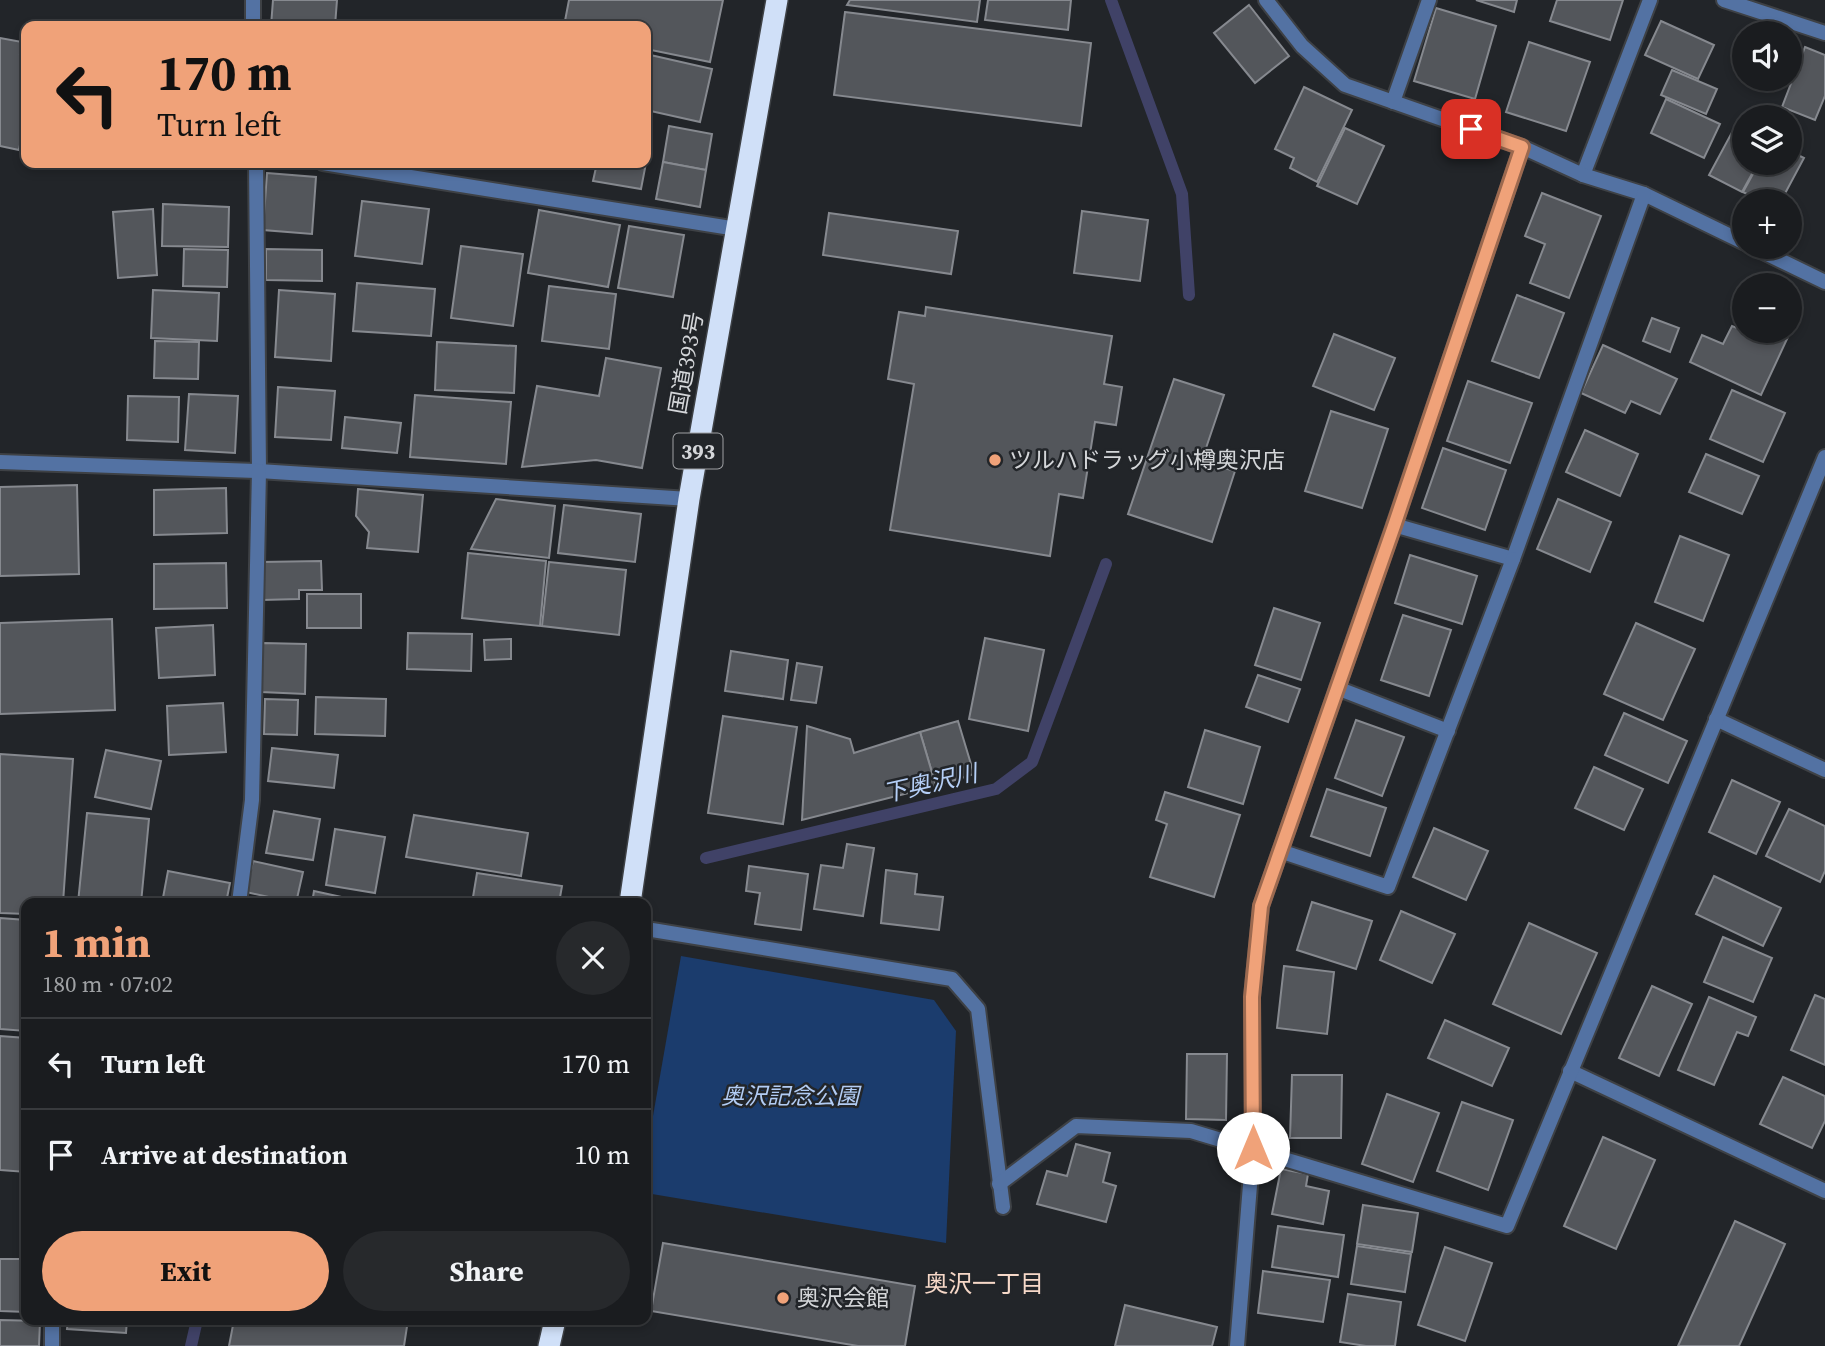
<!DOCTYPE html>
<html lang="en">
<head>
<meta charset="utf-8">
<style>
  :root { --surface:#1a1c1f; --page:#27292c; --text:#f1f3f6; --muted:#9fa1a4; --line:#383a3d; --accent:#f0a279 }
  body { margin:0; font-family:"Source Serif 4","Noto Sans JP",serif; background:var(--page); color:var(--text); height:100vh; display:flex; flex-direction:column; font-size:26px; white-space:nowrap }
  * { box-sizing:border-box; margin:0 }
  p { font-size:23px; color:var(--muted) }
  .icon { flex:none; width:38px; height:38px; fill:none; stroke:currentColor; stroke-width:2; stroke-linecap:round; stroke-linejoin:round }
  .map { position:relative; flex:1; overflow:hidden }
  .details { position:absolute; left:21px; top:898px; width:630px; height:427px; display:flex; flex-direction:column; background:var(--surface); border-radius:14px; box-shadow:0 4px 10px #0003,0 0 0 2px var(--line) }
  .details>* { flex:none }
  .guide { position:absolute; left:21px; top:21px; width:630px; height:147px; border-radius:14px; box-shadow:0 4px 10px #0003,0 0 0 2px var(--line); background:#f0a279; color:#111; overflow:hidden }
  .fabs { position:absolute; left:1732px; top:21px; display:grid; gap:14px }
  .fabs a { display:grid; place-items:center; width:70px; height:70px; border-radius:50%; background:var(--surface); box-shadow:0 4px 10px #0003,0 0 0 2px var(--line); font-size:35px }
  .pin { position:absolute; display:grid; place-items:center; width:60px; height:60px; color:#fff; margin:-30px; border-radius:14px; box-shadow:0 4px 10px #0006 }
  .me { position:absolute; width:77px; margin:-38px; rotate:0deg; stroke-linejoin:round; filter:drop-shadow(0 0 5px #0008) }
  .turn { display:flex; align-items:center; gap:24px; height:147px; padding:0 21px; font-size:32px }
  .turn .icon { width:91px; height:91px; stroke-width:2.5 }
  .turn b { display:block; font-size:49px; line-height:60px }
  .round { display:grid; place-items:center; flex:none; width:74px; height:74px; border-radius:37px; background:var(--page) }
  .head { display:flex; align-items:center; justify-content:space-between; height:119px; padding:0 21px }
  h1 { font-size:42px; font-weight:700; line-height:52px; color:var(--accent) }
  .button { display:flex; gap:14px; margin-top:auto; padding:14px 21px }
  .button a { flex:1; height:80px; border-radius:42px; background:var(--accent); color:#111; font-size:28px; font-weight:700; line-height:80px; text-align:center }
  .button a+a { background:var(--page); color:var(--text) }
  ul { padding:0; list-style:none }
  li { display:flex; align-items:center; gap:21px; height:91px; padding:0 21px; border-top:2px solid var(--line) }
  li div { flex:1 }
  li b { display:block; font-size:26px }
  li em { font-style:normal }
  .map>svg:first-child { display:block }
  .green { fill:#1b3c6d }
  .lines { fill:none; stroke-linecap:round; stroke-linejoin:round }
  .stream { stroke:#404267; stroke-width:12 }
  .building { fill:#53565b; stroke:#86898f; stroke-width:2 }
  .lane-casing { stroke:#3e4145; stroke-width:18 }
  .street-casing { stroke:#3e4145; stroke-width:18 }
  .highway-casing { stroke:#3e4145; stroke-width:24 }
  .lane { stroke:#5372a3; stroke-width:14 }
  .street { stroke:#5372a3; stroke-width:14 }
  .highway { stroke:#d0e0f8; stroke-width:21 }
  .route-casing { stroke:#9c694f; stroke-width:18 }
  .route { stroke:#f0a279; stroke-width:12 }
  .poi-dot { fill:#f0a279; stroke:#222529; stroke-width:2.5 }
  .labels { text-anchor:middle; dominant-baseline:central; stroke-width:5; stroke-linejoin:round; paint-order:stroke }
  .shield { fill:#222529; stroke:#9fa1a4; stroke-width:2 }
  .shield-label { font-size:21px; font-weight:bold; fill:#d4d6d9 }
  .street-label { font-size:23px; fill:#d4d6d9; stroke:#222529 }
  .poi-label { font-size:23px; fill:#d4d6d9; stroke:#222529; text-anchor:start }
  .park-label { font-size:23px; font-style:italic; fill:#b2ccf4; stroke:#222529 }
  .water-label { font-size:24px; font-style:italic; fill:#b5cff7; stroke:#222529 }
  .neighbourhood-label { font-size:24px; fill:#f6d8c8; stroke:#222529 }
</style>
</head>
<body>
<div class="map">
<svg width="1825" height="1346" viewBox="0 0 1825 1346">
  <rect width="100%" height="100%" fill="#222529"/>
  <path class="green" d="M681,956l253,44 22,31 -10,212 -300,-50v-37z"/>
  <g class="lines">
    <g class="stream">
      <path d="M1111,0l71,194 7,101"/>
      <path d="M706,858l290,-69 36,-27 74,-198"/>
      <path d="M191,1346l6,-26"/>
    </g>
  </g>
  <g class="building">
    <path d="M273,0h64l-2,26h-64z"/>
    <path d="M569,0h154l-13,62 -64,-13v-23h-82z"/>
    <path d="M850,0h130l-3,22 -130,-17z"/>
    <path d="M988,0h83l-3,30 -83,-10z"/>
    <path d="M1476,0h41l-3,12z"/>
    <path d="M1557,0h66l-13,40 -60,-19z"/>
    <path d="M1249,5l40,51 -34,27 -41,-50z"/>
    <path d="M1436,8l60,18 -21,73 -61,-18z"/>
    <path d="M845,12l246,31 -10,83 -247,-31z"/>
    <path d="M1661,21l53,24 -16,34 -53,-24z"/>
    <path d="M0,38l22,4 -2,12 6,1v59l-7,36 -19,-4z"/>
    <path d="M1529,42l61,20 -24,69 -60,-19z"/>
    <path d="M1805,47l20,8v41l-10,24 -33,-13z"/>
    <path d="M646,54l66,15 -12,53 -54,-12z"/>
    <path d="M1672,70l45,19 -11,25 -45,-19z"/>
    <path d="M1304,87l48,23 -35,72 -27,-14 4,-10 -19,-9z"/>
    <path d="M1666,99l54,25 -16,34 -53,-25z"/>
    <path d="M1737,123l8,4v36h13l-16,29 -33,-17z"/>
    <path d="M669,126l43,8 -6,36 -43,-8z"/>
    <path d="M1345,128l39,18 -27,58 -40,-18z"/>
    <path d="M1790,151l14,7 -23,43h-21l-17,-9 16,-29h31z"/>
    <path d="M663,162l43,8 -6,37 -44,-8z"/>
    <path d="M597,163h49l-5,26 -48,-8z"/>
    <path d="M267,173l49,4 -4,57 -49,-4z"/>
    <path d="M1542,193l59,23 -32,82 -39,-15 15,-39 -20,-8z"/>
    <path d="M362,201l67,8 -7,55 -67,-8z"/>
    <path d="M163,204l66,3 -1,40 -66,-1z"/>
    <path d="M153,209l4,66 -39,3 -5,-66z"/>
    <path d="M539,210l81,15 -12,62 -80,-14z"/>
    <path d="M1082,211l66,9 -8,61 -66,-8z"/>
    <path d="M829,213l129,18 -7,43 -128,-19z"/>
    <path d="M629,226l55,9 -11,62 -55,-9z"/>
    <path d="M461,246l62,8 -10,72 -62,-8z"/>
    <path d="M184,249l44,1 -1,37 -44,-1z"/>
    <path d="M266,249l56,1v31l-56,-1z"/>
    <path d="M357,283l78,6 -4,47 -78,-5z"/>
    <path d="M549,286l67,8 -7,55 -67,-8z"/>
    <path d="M153,290l66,3 -2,48 -66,-3z"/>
    <path d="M279,290l56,4 -4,67 -56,-4z"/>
    <path d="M1517,295l47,18 -25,65 -47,-17z"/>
    <path d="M926,307l186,29 -8,48 18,3 -6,38 -21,-3 -12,76 -24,-4 -9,62 -160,-26 24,-146 -26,-5 11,-67 26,4z"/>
    <path d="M1652,318l27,10 -9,24 -27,-11z"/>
    <path d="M1745,323v8h45v-6l3,1 -32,69 -71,-33 12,-27 21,9 9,-18 10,4z"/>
    <path d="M1334,334l61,24 -21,52 -61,-24z"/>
    <path d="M155,341l44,1 -1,37 -44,-1z"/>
    <path d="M437,342l79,4 -2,47 -79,-3z"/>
    <path d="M1603,345l74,34 -17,35 -29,-13 -6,12 -44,-20z"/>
    <path d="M606,358l55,10 -19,100 -46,-8 -74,7 15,-81 62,10z"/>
    <path d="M1174,379l50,16 -19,56 15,5 -3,10 18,5 -23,71 -84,-28z"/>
    <path d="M1468,381l64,22 -22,60 -63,-22z"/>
    <path d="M278,387l57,4 -4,49 -56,-3z"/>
    <path d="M1732,390l53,23 -22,49 -53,-23z"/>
    <path d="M189,394l49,2 -3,57 -50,-3z"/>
    <path d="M415,395l96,7 -5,62 -96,-7z"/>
    <path d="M128,396l51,1 -1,45 -51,-2z"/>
    <path d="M1331,411l57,18 -26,79 -57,-17z"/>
    <path d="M345,417l56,6 -4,30 -55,-5z"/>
    <path d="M1585,430l53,24 -18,42 -54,-24z"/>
    <path d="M1443,448l63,22 -21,60 -63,-22z"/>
    <path d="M1706,454l53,22 -17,38 -53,-22z"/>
    <path d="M77,485l2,89 -79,2v-89z"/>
    <path d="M226,488l1,45 -73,2v-45z"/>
    <path d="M358,489l65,6 -5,57 -51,-4 2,-16 -13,-16z"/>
    <path d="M496,499l59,7 -6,52 -78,-9z"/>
    <path d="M1558,499l53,23 -21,50 -53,-23z"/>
    <path d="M564,505l77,9 -6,48 -77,-9z"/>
    <path d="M1680,536l49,19 -26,66 -48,-19z"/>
    <path d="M468,553l78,8 -6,65 -78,-8z"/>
    <path d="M1410,555l67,21 -15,48 -67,-21z"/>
    <path d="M321,561l1,29h-23v9l-37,1 -1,-38z"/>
    <path d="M549,562l77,8 -7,65 -77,-9z"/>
    <path d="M226,563l1,45 -73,1v-45z"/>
    <rect x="307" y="594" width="54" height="34"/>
    <path d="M1274,608l46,15 -19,57 -46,-15z"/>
    <path d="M1403,615l48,15 -22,66 -48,-16z"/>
    <path d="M112,619l3,91 -115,4v-91z"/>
    <path d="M1636,623l59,26 -32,71 -59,-26z"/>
    <path d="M213,625l2,50 -56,3 -3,-50z"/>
    <path d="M408,633l64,1 -1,37 -64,-2z"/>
    <path d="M985,638l59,12 -16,81 -59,-12z"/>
    <path d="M511,639v20l-26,1 -1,-20z"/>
    <path d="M263,643l43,1 -1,50 -44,-2z"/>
    <path d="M731,651l57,9 -5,39 -58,-8z"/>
    <path d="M797,663l25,4 -6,36 -25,-3z"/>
    <path d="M1258,675l42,14 -12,33 -42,-15z"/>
    <path d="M316,697l70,2 -1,37 -70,-2z"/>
    <path d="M265,699l33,1 -1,35 -33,-1z"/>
    <path d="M223,703l3,49 -57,3 -2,-49z"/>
    <path d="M1624,713l63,28 -19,42 -63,-28z"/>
    <path d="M723,716l74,11 -14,97 -75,-11z"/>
    <path d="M1356,720l48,17 -22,59 -47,-18z"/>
    <path d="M958,721l16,53 -38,12 -16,-54z"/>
    <path d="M807,726l43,13 4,14 66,-21 16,54 -134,34z"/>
    <path d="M1205,730l55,17 -17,57 -55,-17z"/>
    <path d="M272,748l66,7 -4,33 -66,-7z"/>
    <path d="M106,750l55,11 -10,48 -56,-12z"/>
    <path d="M0,754l73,5 -10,144h-37v11l-26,-1z"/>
    <path d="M1594,767l49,22 -19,41 -49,-22z"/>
    <path d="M1732,780l48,22 -24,52 -47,-22z"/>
    <path d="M1327,789l59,19 -16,48 -59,-20z"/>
    <path d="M1165,792l75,23 -26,82 -64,-20 17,-53 -11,-4z"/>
    <path d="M1789,809l36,17v45l-5,11 -54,-26z"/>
    <path d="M274,811l46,8 -7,41 -47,-7z"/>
    <path d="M87,813l62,6 -8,84h-63z"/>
    <path d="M414,815l114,18 -7,43 -115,-19z"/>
    <path d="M1434,828l54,23 -22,49 -53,-23z"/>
    <path d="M335,829l50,8 -10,56 -49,-8z"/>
    <path d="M847,844l27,4 -11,68 -49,-7 7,-44 22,3z"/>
    <path d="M253,861l50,11 -7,31 -50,-11z"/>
    <path d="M749,866l59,8 -7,56 -46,-6 5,-31 -14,-2z"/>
    <path d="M886,870l31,4 -2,20 28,3 -4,33 -58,-7z"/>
    <path d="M168,871l62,12 -4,20h-64z"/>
    <path d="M477,873l85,13 -3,17h-87z"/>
    <path d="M1714,876l67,32 -18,38 -67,-32z"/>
    <path d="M314,891l55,12h-57z"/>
    <path d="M1312,902l60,19 -16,48 -59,-19z"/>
    <path d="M1401,911l54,23 -23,49 -52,-23z"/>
    <path d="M0,918l26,2v111l-26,-2z"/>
    <path d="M1529,923l68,30 -36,81 -68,-30z"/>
    <path d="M1723,937l49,21 -19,44 -49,-20z"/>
    <path d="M1284,966l50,6 -7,62 -50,-6z"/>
    <path d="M1652,986l40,18 -33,72 -40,-18z"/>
    <path d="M1815,995l10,4v66l-34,-15z"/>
    <path d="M1709,997l47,20 -8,19 -11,-4 -23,53 -36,-15z"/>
    <path d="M1445,1020l64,28 -17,38 -64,-28z"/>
    <path d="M0,1036l26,2v134l-26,-2z"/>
    <path d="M1187,1054h40l-1,66 -40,-1z"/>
    <path d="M1292,1075h50l-1,63h-51z"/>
    <path d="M1783,1077l42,19v25l-13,27 -52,-24z"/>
    <path d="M1387,1094l52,19 -26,69 -51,-18z"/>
    <path d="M1462,1102l51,18 -25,70 -51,-19z"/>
    <path d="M1603,1137l52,23 -39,89 -52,-23z"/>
    <path d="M1076,1144l34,9 -7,29 13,4 -10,36 -69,-18 10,-33 20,5z"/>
    <path d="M1281,1169l27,5 -2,12 23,5 -6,33 -51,-10z"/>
    <path d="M1363,1205l55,8 -6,39 -55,-8z"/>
    <path d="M1735,1221l50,23 -46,102h-61z"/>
    <path d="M1278,1226l66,9 -6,42 -66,-10z"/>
    <path d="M663,1243l252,43 -10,60h-47l-207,-35z"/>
    <path d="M1357,1246l54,8 -6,38 -54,-8z"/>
    <path d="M1445,1247l47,16 -27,78 -47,-16z"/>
    <path d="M0,1259h26v53l-26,-1z"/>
    <path d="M1263,1271l67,9 -7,42 -65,-9z"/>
    <path d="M1348,1294l53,8 -6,44h-29l-26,-4z"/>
    <path d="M1125,1305l92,22 -5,19h-97z"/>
    <path d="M0,1320l40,1 -1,25h-39z"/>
    <path d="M68,1320h59l-1,13 -59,-4z"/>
    <path d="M234,1320h174l-4,26h-175z"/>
  </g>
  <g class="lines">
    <defs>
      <g id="lane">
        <path d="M253,0v26"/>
        <path d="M256,163l3,308"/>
        <path d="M1583,175l67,-175"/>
        <path d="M52,1346v-26"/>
      </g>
      <g id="street">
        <path d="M1266,0l36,46 43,39 177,62 61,28 61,19 101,49"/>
        <path d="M1724,0l101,33"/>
        <path d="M1393,102l36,-102"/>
        <path d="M323,163l414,66"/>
        <path d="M1753,247l72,35"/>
        <path d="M0,462l259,9 430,28"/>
        <path d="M1394,525l119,34 131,-365"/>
        <path d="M1337,688l111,43"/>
        <path d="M1716,719l109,51"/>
        <path d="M1280,851l108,36 125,-328"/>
        <path d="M239,903l13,-103 7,-329"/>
        <path d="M646,929l306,50 26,30 25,198"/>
        <path d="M1570,1071l255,120"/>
        <path d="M999,1184l77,-58 115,5 316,95 318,-769"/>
        <path d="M1237,1346l16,-198 -1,-151 9,-91 133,-381 128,-378"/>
      </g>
      <g id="highway">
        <path d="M630,903l59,-404 88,-499"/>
        <path d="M549,1346l6,-26"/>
      </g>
    </defs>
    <use href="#lane" class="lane-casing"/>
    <use href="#street" class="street-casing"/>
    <use href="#highway" class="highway-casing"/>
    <use href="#lane" class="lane"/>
    <use href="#street" class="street"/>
    <use href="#highway" class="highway"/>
  </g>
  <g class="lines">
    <defs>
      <path id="route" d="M1253,1148l-1,-151 9,-91 133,-380 128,-379 -51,-18"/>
    </defs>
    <use href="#route" class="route-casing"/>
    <use href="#route" class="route"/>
  </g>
  <g class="poi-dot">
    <circle cx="995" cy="460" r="7"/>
    <circle cx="783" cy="1298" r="7"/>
  </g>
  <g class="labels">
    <rect class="shield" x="673.5" y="433.5" width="49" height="35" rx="5"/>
    <g class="shield-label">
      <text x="698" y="451">393</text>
    </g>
    <g class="street-label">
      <text transform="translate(686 363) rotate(-80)">国道393号</text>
    </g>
    <g class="poi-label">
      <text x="1009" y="460">ツルハドラッグ小樽奥沢店</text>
      <text x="797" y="1298">奥沢会館</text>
    </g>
    <g class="park-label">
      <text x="790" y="1096">奥沢記念公園</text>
    </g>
    <g class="water-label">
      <text transform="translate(930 783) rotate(-13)">下奥沢川</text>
    </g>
    <g class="neighbourhood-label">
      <text x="984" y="1283">奥沢一丁目</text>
    </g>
  </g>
</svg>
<div class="fabs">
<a><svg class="icon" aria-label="sound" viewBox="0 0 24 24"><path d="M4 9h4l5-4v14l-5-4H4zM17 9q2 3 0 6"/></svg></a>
<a><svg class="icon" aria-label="layers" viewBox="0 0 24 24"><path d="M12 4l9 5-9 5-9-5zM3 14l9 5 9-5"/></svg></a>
<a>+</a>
<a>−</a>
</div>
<div class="pin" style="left:1471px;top:129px;background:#d93025"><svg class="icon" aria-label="arrive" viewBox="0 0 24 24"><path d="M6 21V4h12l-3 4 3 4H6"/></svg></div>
<svg class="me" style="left:1253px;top:1148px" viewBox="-20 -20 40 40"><circle r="19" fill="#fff"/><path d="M0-13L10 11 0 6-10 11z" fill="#f0a279"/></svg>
<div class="guide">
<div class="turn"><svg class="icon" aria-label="left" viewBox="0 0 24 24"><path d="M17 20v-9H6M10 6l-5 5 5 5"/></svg><div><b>170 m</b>Turn left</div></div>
</div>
<section class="details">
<div class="head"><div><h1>1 min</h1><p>180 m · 07:02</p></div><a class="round"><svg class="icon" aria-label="close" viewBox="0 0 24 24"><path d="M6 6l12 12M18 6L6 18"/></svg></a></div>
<ul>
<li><svg class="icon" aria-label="left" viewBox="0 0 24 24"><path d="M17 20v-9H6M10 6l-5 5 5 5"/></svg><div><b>Turn left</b></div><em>170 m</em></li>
<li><svg class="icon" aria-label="arrive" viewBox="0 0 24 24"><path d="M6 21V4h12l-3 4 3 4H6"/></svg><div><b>Arrive at destination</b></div><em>10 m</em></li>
</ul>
<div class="button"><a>Exit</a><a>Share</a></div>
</section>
</div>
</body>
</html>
